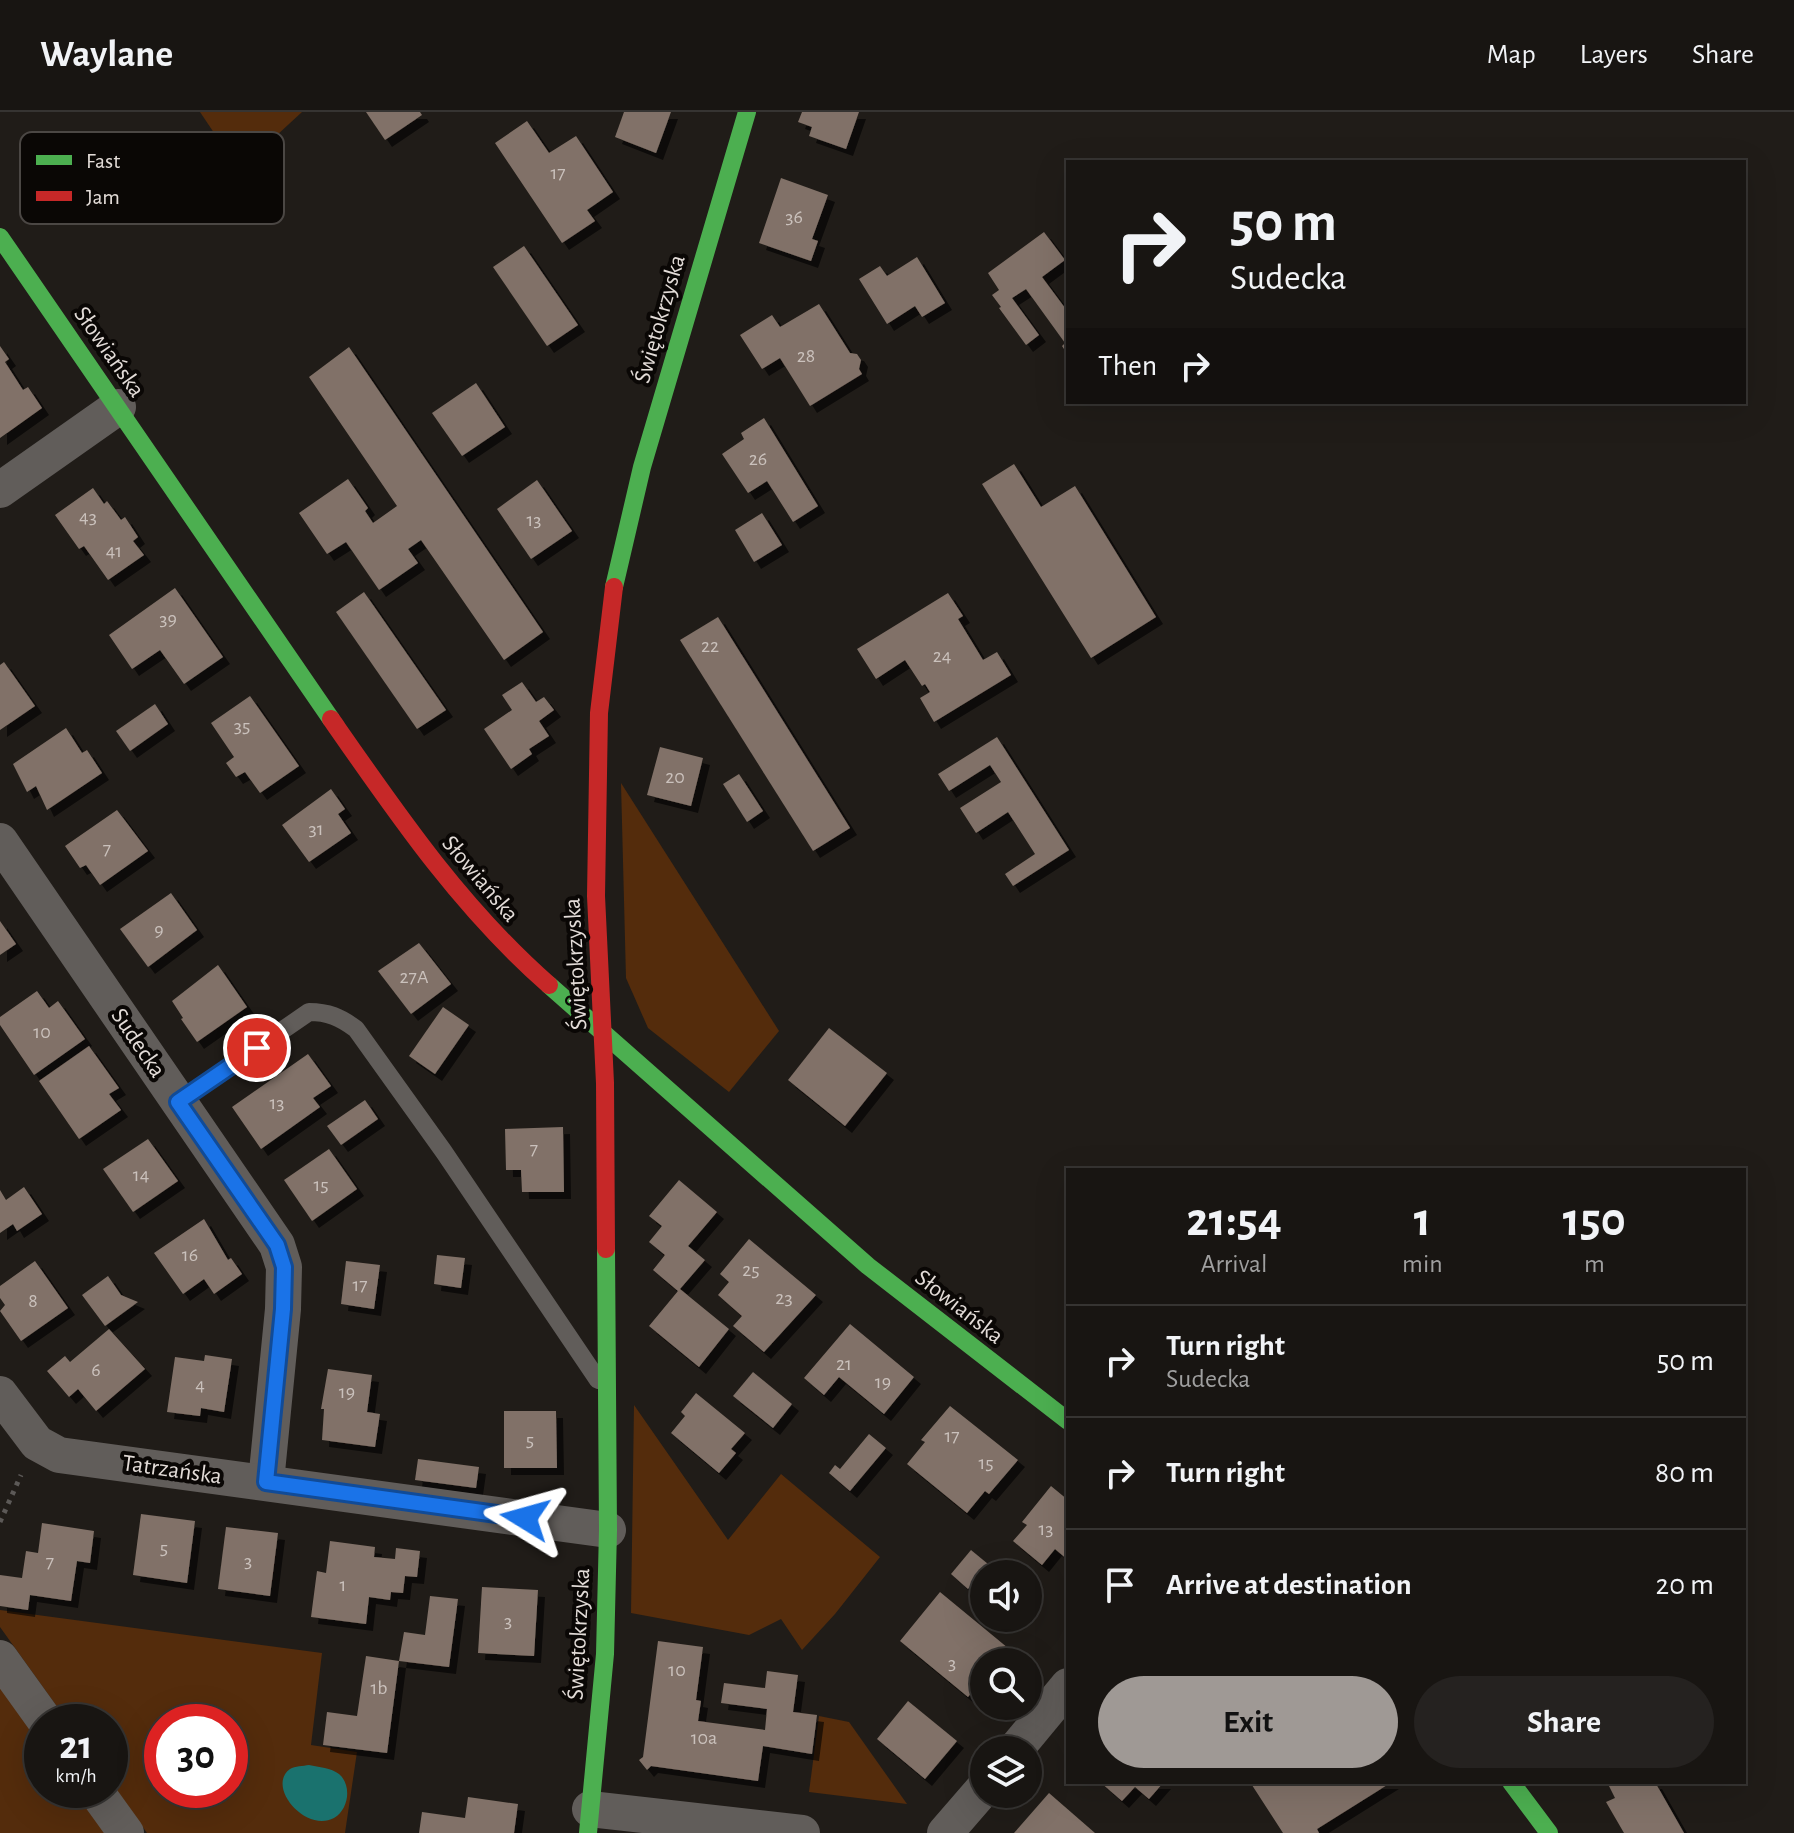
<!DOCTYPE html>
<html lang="en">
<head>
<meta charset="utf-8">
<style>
  :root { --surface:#181512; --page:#252220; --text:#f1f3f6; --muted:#9f9f9f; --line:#363432; --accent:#9f9995 }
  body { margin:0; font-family:"Alegreya Sans",sans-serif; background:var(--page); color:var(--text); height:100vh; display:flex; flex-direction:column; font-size:30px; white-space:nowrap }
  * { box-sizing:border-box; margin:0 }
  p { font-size:26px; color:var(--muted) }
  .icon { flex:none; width:44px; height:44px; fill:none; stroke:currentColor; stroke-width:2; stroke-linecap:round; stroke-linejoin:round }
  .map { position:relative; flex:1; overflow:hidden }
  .panel { position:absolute; left:1066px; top:1056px; width:680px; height:616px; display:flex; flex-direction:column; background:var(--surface); border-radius:0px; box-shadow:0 8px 32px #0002,0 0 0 2px var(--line) }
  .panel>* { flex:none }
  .top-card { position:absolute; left:1066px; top:48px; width:680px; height:244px; border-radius:0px; box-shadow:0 8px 32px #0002,0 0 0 2px var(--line); background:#181512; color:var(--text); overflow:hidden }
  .controls { position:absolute; left:970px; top:1448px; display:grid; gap:16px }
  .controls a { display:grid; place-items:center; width:72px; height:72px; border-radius:50%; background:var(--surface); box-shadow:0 8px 32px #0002,0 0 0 2px var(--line); font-size:40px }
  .speed { position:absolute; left:24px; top:1592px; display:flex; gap:16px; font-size:40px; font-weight:700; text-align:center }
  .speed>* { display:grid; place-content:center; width:104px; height:104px; border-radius:50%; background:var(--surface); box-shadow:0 8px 32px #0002,0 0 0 2px var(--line); line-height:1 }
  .speed small { font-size:20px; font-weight:400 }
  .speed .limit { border:12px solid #d22; background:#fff; color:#111 }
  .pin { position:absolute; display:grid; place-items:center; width:68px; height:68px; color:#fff; margin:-34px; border:4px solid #fff; border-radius:50%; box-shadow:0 2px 8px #0007 }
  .me { position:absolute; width:88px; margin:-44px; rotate:278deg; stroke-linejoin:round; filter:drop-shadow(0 0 6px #0008) }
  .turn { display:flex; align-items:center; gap:28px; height:168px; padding:0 32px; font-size:36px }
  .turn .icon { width:104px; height:104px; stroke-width:2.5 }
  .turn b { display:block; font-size:56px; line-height:68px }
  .then { display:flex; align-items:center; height:76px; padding:0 32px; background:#0003; gap:16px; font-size:30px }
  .eta { display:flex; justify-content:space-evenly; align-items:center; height:136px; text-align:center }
  .eta b { font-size:48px; font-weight:600; line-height:56px }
  .button { display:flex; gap:16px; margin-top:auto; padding:16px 32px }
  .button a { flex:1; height:92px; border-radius:48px; background:var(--accent); color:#111; font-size:32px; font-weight:600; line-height:92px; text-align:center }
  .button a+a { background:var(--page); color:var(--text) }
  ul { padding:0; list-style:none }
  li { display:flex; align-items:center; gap:24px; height:112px; padding:0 32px; border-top:2px solid var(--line) }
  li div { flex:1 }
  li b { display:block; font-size:30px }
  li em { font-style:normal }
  header { display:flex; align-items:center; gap:48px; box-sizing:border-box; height:112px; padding:0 40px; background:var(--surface); border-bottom:2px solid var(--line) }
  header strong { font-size:38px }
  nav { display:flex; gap:44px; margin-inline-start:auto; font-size:28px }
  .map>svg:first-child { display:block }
  .green { fill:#542c0c; fill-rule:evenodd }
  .water { fill:#1a726e }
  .building { fill:#817167; filter:url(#shadow) }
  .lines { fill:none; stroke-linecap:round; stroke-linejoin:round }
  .path { stroke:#5c5957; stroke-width:5; stroke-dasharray:4 6; stroke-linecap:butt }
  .lane { stroke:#615d5a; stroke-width:18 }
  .street { stroke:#615d5a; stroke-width:36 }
  .fast { stroke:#4caf50; stroke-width:18 }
  .jam { stroke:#c62828; stroke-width:18 }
  .route-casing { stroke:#114b97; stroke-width:20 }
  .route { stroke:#1a73e8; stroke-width:14 }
  .labels { text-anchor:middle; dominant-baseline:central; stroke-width:8; stroke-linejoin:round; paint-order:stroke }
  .number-label { font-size:20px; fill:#cac1bc }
  .street-label { font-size:24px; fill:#e3dcd8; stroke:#0a0705 }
  .key { fill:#0a0705; stroke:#4b4744; stroke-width:2 }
  .key-label { font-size:22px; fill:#e3dcd8 }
</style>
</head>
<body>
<header>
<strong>Waylane</strong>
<nav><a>Map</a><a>Layers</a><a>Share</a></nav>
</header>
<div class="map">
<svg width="1794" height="1721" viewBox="0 0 1794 1721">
  <defs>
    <filter id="shadow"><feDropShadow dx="7" dy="7" stdDeviation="0" flood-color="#0009"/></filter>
  </defs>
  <rect width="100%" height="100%" fill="#201c18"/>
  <g class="green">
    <path d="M200,0h102l-63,58z"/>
    <path d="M621,671l158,248 -50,61 -81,-64 -22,-50z"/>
    <path d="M634,1293l94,135 53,-66 99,83 -45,57 -33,36 -21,-31 -32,16 -118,-22z"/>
    <path d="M0,1498l322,43 -11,92 46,7 -12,81h-198l-37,-52v-59h-42l-68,-95zM162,1610h68v68h-68z"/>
    <path d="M0,1563l42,59v56h39l31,43h-112z"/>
    <path d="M819,1604l30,6 58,82 -98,-12z"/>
  </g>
  <path class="water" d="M309,1653c10,2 22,3 30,9 13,11 10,35 -5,44 -29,15 -68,-32 -44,-49 5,-3 13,-3 19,-4z"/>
  <g class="building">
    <path d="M366,0h54l2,3 -37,25z"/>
    <path d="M624,0h47l-15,41 -41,-16z"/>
    <path d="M802,0h57l-13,37 -37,-13 3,-9 -14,-5z"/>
    <path d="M527,9l22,32 27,-17 37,56 -26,18 8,11 -33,22 -67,-100z"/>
    <path d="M781,66l47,17 -16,44 6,2 -7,20 -52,-18z"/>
    <path d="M1044,120l21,28 -23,17 26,35v43l-6,-9 3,-3 -39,-54 -14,9 27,37 -13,10 -27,-37 2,-1 -9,-12 7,-5 -11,-17z"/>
    <path d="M524,134l54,79 -31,21 -54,-79z"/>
    <path d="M917,145l28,46 -23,14 -7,-11 -28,18 -28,-45 21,-13 7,10z"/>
    <path d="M819,192l31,49 7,1 4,6 -2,9 3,5 -52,32 -30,-48 -18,11 -22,-34 32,-20 8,12z"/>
    <path d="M0,234l9,13 -4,3 18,28 5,-3 14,21 -42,30z"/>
    <path d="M349,235l194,285 -39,28 -83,-120 -13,9 10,14 -39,27 -33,-48 -19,12 -28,-41 49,-34 20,29 -3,3 8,12 24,-17 -88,-129z"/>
    <path d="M476,271l29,44 -43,29 -30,-43z"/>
    <path d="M764,306l54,88 -25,16 -26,-41 -19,12 -26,-39 22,-15 -3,-6z"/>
    <path d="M1014,352l27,43 34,-21 81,131 -65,41 -109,-174z"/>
    <path d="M537,368l35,51 -41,28 -34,-50z"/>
    <path d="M93,376l11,16 3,-3 14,19 4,-3 13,20 -5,4 11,14 -36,25 -24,-34 -5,3 -24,-34z"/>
    <path d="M762,401l20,32 -28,17 -19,-32z"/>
    <path d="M175,476l48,69 -39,27 -24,-34 -28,19 -23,-34z"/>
    <path d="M364,480l82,118 -29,19 -81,-117z"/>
    <path d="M948,481l15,23 -5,3 25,41 14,-8 14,23 -77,47 -14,-24 10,-6 -5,-8 -3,2 -17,-26 -29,19 -19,-30z"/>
    <path d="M718,505l132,211 -37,23 -133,-211z"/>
    <path d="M4,550l31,44 -35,24v-65z"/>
    <path d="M522,570l14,20 8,-5 10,13 -15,11 10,15 -20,13 3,5 -21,15 -27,-40 28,-19 -10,-15z"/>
    <path d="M250,584l49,70 -39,27 -15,-21 -9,5 -10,-14 8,-6 -23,-34z"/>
    <path d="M155,592l13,20 -38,27 -14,-20z"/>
    <path d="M66,616l16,25 5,-3 15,23 -55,37 -11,-24 -9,6 -14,-28z"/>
    <path d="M997,625l72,113 -56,36 -8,-12 30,-20 -27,-42 -32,21 -16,-25 41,-26 -11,-17 -41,26 -11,-17z"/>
    <path d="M660,635l43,11 -12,48 -44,-11z"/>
    <path d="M739,662l24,37 -16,11 -24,-38z"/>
    <path d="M331,677l14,20 -7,5 13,19 -42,29 -27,-37z"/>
    <path d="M117,698l31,41 -48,34 -14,-20 -6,3 -15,-22z"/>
    <path d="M171,781l26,37 -49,37 -28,-38z"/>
    <path d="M0,809l16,23 -16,11z"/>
    <path d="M419,831l32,41 -40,30 -33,-43z"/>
    <path d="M218,853l29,42 -50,35 -16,-23 2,-1 -11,-17z"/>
    <path d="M37,879l12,17 9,-7 27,38 -51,36 -34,-50v-8z"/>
    <path d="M443,895l26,18 -34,49 -26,-18z"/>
    <path d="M829,916l58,45 -42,53 -57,-46z"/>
    <path d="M89,934l30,42 -10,6 12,16 -42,29 -40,-58z"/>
    <path d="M308,942l23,32 -18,12 7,9 -59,42 -29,-42z"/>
    <path d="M365,988l13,19 -37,26 -14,-19z"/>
    <path d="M563,1015l1,65h-42l-1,-22h-15l-1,-41z"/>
    <path d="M148,1027l30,42 -45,31 -30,-43z"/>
    <path d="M329,1037l28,40 -45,32 -28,-41z"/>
    <path d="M679,1068l38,32 -29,34 17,14 -25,29 49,40 -30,38 -50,-41 29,-35 -25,-21 12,-15 -16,-13 13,-16 -13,-10z"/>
    <path d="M24,1075l18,27 -25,17 -4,-7 -13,9v-43l6,10z"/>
    <path d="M204,1107l24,41 3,-2 11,16 -28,20 -10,-15 -21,15 -29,-41z"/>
    <path d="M749,1127l67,56 -52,57 -31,-26 9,-10 -24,-21 11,-13 -9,-8z"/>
    <path d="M437,1143l28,3 -4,30 -27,-4z"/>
    <path d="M35,1149l33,47 -47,33 -21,-30 5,-6 -5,-7v-12z"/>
    <path d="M346,1149l34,4 -6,44 -33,-5z"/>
    <path d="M108,1164l13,19 17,7 -33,24 -23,-31z"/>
    <path d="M850,1212l64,53 -30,37 -45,-37 -15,18 -20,-17z"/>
    <path d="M109,1217l36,40 -49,42 -18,-22 -9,8 -22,-26 18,-15 5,6z"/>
    <path d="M205,1243l27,4 -8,53 -23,-4 -1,8 -33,-4 8,-55 29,4z"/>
    <path d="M328,1257l44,6 -5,37 13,2 -5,33 -53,-7 2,-31h-3z"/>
    <path d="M753,1260l39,32 -19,24 -40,-32z"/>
    <path d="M696,1281l49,40 -14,16 5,4 -17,20 -48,-40 14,-17 -4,-4z"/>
    <path d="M950,1294l68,54 -29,34 -4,-3 -18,22 -60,-49 18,-22 -4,-2z"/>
    <path d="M504,1299h52l1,57h-53z"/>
    <path d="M869,1322l17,14 -36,43 -21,-18 6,-8 5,4z"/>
    <path d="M418,1347l61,8 -3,21 -61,-8z"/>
    <path d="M1051,1374l17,14v60l-13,-11 -13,16 -29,-24 14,-16 -5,-3z"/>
    <path d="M141,1402l54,7 -8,62 -54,-8z"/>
    <path d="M42,1411l52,8 -4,32 -13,-2 -6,40 -41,-6 -2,15 -28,-4v-31l22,3 4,-27 12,2z"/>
    <path d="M226,1415l52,6 -8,63 -52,-7z"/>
    <path d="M330,1429l45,6 -1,10 21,2 1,-11 24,3 -3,26 -12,-1 -2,17 -12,-1 -1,8 -21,-3 -3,27 -55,-7 6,-46 9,2z"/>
    <path d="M971,1438l17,14 -20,25 -17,-15z"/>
    <path d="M482,1475l56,3 -4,66 -56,-3z"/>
    <path d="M940,1480l68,56 -12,14h-12v15l-16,20 -68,-56z"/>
    <path d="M430,1484l28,3 -9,68 -50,-6 5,-29 21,3z"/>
    <path d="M658,1529l45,6 -7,53 5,1 -3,20 67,9 2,-21 -46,-6 3,-20 41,5 2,-17 31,4 -5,37 24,3 -5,39 -49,-8 -5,35 -107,-15 -4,4 -8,-10 4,-3z"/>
    <path d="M366,1544l33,5 -12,92 -64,-8 4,-33 30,4z"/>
    <path d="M908,1589l49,40 -32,38 -48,-40z"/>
    <path d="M1100,1670h64l-15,17 -14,-12 -13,14z"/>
    <path d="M1250,1670h142l-75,47 2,4h-36z"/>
    <path d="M1607,1670h48l29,51h-60l-18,-31 9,-4z"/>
    <path d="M1049,1681l46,40h-81z"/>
    <path d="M468,1685l50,7 -4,29h-95l3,-21 43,6z"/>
  </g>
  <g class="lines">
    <path class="path" d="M0,1410l21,-47"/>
    <path class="lane" d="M178,990l131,-90c19,0 31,5 47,17l88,123 154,228"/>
    <g class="street">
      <path d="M0,378l118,-83"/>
      <path d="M0,729l277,404 7,22 -1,42 -17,173"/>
      <path d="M0,1282l37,49 22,12 549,75"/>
      <path d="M0,1546l46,64"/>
      <path d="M1015,1638l53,-64"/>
      <path d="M95,1678l31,43"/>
      <path d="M590,1697l212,24"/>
      <path d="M945,1721l39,-45"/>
    </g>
    <g class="fast">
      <path d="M0,125l331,482"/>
      <path d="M614,475l28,-120 105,-355"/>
      <path d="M549,873l319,281 200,155"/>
      <path d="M1511,1670l38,51"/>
      <path d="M588,1721l17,-179 3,-124 -2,-281"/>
    </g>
    <g class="jam">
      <path d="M331,607c66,95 130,189 218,266"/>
      <path d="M606,1137l-1,-166 -9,-187 3,-183 15,-126"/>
    </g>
  </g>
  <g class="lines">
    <defs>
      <path id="route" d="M257,936l-79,54 99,143 7,22 -1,42 -17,173 259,36"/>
    </defs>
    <use href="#route" class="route-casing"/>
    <use href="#route" class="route"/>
  </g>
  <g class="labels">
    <g class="number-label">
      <text x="558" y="61">17</text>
      <text x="794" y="105">36</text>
      <text x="806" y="244">28</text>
      <text x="758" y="347">26</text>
      <text x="88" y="405">43</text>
      <text x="534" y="408">13</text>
      <text x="114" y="439">41</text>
      <text x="168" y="507">39</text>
      <text x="710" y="534">22</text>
      <text x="942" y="544">24</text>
      <text x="242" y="614">35</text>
      <text x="675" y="665">20</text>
      <text x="316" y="717">31</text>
      <text x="107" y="737">7</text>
      <text x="159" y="818">9</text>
      <text x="414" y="865">27A</text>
      <text x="42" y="920">10</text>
      <text x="277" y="991">13</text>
      <text x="534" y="1037">7</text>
      <text x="141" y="1063">14</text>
      <text x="321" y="1073">15</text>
      <text x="190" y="1143">16</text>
      <text x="751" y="1158">25</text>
      <text x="360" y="1173">17</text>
      <text x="784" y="1186">23</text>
      <text x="33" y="1189">8</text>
      <text x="844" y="1252">21</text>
      <text x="96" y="1258">6</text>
      <text x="883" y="1270">19</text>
      <text x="200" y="1273">4</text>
      <text x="347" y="1280">19</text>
      <text x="952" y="1324">17</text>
      <text x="530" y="1328">5</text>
      <text x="986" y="1351">15</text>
      <text x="1046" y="1417">13</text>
      <text x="164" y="1436">5</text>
      <text x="248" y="1449">3</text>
      <text x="50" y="1450">7</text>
      <text x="343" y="1473">1</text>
      <text x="508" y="1509">3</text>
      <text x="952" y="1551">3</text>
      <text x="677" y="1558">10</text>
      <text x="379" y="1576">1b</text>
      <text x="704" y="1626">10a</text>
    </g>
    <g class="street-label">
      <text transform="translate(660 207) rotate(-74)">Świętokrzyska</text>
      <text transform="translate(109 240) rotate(55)">Słowiańska</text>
      <text transform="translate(480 767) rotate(50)">Słowiańska</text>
      <text transform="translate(576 852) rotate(-93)">Świętokrzyska</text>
      <text transform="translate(138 931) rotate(56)">Sudecka</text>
      <text transform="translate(959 1195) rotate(38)">Słowiańska</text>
      <text transform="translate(172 1358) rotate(8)">Tatrzańska</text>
      <text transform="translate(579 1522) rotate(-87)">Świętokrzyska</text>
    </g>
  </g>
  <rect x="20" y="20" width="264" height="92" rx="12" class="key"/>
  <rect x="36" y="43" width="36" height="10" fill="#4caf50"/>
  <rect x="36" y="79" width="36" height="10" fill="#c62828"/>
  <g class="key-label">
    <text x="86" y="56">Fast</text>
    <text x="86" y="92">Jam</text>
  </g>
</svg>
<div class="controls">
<a><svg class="icon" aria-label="sound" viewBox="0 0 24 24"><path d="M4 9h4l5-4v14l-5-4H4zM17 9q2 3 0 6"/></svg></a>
<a><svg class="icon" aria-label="search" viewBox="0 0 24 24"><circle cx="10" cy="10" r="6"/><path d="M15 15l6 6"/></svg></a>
<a><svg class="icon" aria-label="layers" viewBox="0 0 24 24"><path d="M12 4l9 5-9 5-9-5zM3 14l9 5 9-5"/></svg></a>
</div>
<div class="speed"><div>21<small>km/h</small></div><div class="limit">30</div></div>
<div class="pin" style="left:257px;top:936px;background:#d93025"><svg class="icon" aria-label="arrive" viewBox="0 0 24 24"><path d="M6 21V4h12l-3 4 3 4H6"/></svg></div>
<svg class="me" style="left:525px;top:1406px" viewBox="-20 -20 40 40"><path d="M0-17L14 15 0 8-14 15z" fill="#1a73e8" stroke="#fff" stroke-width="4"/></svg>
<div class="top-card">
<div class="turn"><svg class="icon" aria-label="right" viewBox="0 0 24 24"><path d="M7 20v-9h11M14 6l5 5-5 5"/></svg><div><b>50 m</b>Sudecka</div></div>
<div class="then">Then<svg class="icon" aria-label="right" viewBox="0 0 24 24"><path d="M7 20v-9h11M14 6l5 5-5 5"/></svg></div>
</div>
<section class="panel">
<div class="eta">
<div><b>21:54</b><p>Arrival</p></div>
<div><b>1</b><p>min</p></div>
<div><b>150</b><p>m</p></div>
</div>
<ul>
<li><svg class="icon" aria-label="right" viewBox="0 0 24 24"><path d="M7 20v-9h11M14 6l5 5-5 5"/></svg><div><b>Turn right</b><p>Sudecka</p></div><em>50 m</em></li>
<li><svg class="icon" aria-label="right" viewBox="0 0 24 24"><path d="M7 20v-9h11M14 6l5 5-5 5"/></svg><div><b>Turn right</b></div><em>80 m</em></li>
<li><svg class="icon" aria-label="arrive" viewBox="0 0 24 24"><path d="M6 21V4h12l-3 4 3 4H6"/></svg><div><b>Arrive at destination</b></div><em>20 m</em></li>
</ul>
<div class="button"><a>Exit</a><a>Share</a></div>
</section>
</div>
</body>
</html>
